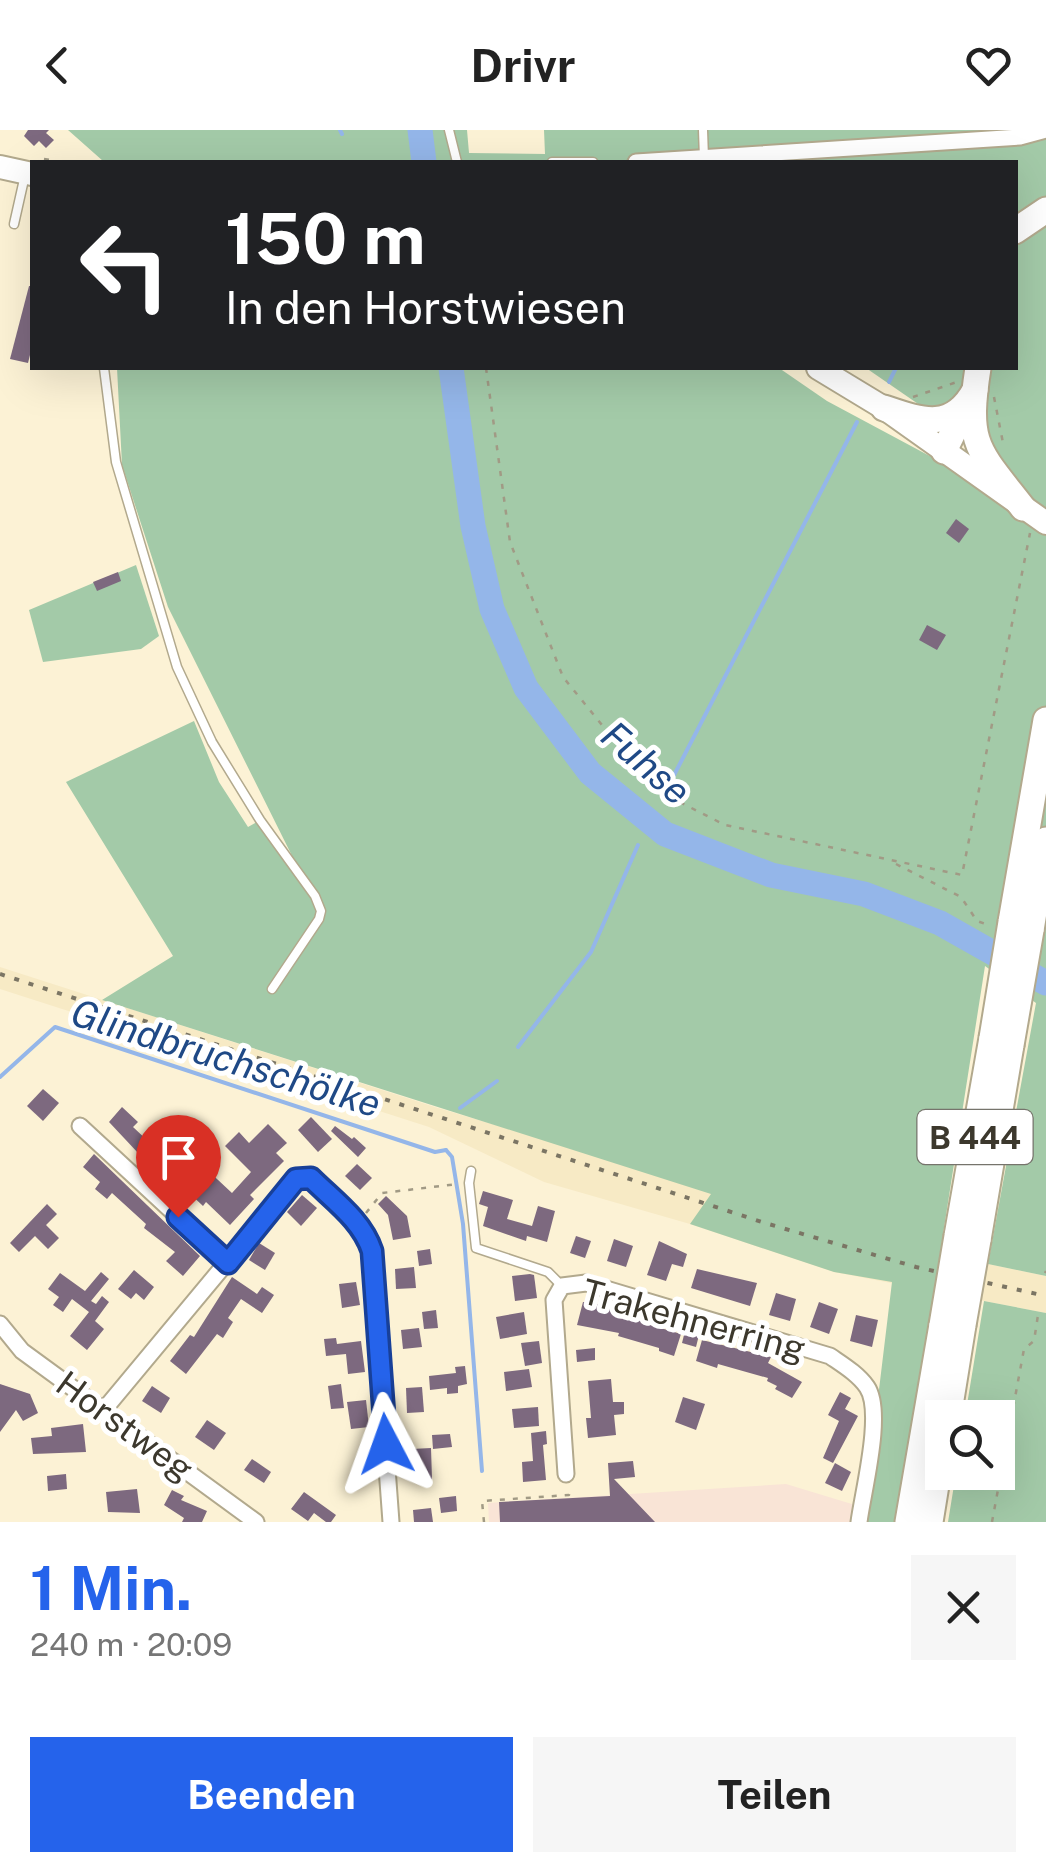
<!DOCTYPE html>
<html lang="de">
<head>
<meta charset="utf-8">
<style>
  :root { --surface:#fff; --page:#f6f6f6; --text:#222; --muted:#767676; --accent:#2563eb }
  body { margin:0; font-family:"Public Sans",sans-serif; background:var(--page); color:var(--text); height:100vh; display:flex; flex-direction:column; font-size:38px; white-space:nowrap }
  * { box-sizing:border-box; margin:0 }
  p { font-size:32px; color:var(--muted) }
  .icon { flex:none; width:55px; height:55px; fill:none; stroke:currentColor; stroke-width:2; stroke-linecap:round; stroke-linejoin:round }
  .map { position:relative; height:1392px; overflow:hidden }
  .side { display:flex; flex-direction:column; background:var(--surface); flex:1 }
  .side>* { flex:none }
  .banner { position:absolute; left:30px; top:30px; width:988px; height:210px; border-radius:0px; box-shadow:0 10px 40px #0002; background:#202124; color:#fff; overflow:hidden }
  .controls { position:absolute; left:925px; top:1270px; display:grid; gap:20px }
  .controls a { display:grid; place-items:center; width:90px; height:90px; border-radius:0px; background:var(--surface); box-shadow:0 10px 40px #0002; font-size:50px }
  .pin { position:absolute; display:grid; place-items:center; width:85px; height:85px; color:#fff; margin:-102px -42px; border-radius:50% 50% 50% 0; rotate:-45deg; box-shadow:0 0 10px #0007 }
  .pin .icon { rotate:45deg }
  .me { position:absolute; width:110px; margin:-55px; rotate:356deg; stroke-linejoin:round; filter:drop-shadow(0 0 8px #0008) }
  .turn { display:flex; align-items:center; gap:35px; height:210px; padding:0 30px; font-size:45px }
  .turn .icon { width:130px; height:130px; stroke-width:2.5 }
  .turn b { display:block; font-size:70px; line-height:85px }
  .round { display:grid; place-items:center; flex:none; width:105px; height:105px; border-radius:0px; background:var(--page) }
  .overview { display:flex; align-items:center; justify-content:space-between; height:170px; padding:0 30px }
  h1 { font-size:60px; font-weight:700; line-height:75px; color:var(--accent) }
  .primary-button { display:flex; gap:20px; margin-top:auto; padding:20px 30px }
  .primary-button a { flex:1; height:115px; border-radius:0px; background:var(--accent); color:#fff; font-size:40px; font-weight:700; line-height:115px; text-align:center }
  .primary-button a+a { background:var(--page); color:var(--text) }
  header { display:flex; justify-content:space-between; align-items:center; height:130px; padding:0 30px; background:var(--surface); font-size:45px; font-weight:700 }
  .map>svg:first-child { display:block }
  .industrial { fill:#f9e4d6 }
  .built { fill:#f7eac5 }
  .green { fill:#a3caa8 }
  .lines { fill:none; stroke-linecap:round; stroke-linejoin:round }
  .stream { stroke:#94b6e9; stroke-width:4 }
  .river { stroke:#94b6e9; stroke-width:25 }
  .building { fill:#7d697f }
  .service-casing { stroke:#b2a98d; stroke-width:11 }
  .minor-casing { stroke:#b2a98d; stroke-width:19 }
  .secondary-casing { stroke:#b2a98d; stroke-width:26 }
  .trunk-casing { stroke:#b2a98d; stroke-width:29 }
  .path { stroke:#a19a85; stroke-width:2.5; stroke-dasharray:5 8; stroke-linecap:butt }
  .service { stroke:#fff; stroke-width:8 }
  .minor { stroke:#fff; stroke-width:15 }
  .secondary { stroke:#fff; stroke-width:22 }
  .trunk { stroke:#fff; stroke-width:25 }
  .rail { stroke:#7b7564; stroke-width:4; stroke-dasharray:5 10; stroke-linecap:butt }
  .trunk-bridge-casing { stroke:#b2a98d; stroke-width:29; stroke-linecap:butt }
  .trunk-bridge { stroke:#fff; stroke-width:25 }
  .route-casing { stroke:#184099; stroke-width:25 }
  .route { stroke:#2563eb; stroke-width:18 }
  .labels { text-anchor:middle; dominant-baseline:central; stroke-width:10; stroke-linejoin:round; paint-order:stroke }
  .shield { fill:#fff; stroke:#76746c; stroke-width:2.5 }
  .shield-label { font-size:32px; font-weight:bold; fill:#3c382d }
  .street-label { font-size:35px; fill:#3c382d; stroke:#fff }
  .water-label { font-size:38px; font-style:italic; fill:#1f4986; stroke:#fff }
</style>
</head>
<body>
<header><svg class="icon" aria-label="back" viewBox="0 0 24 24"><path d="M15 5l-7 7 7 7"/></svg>Drivr<svg class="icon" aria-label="heart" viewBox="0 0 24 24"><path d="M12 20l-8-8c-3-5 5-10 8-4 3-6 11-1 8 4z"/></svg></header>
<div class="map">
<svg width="1046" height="1392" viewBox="0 0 1046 1392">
  <rect width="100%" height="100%" fill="#fcf2d5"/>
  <path class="industrial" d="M786,1354l79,24 -2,14h-374l-1,-19z"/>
  <path class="built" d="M0,837l438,141 391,115 159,41 58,12v37l-212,-41 -144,-48 -146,-42 -115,-55 -429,-138z"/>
  <g class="green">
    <path d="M68,0h399l2,23 76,1 -1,-24h502v401l-51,-74 -129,-89h149v-206h-872l-40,-1z"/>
    <path d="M117,238h662l48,33 127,68 92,67v740l-58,-12 48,-261 -51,-37 -87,556h-35l29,-240 -58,-10 -144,-48 21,-30 -609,-194 71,-44 -107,-174 128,-61 25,61 29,45 9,-5 52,68 -141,-283 -46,-142z"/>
    <path d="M136,435l23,71 -18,13 -98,13 -14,-52z"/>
    <path d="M984,1171l62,12v209h-98l8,-49 42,-1v-54l-33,-1z"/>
  </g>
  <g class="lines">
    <g class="stream">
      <path d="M340,0l2,4"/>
      <path d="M889,252l7,-14"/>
      <path d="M672,649l185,-357"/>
      <path d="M518,917l73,-95 47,-107"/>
      <path d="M0,947l55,-50 380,125 11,-2"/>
      <path d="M460,978l37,-27"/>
      <path d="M446,1020l6,7 11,67 19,247"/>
    </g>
    <g class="river">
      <path d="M420,0l4,32"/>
      <path d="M451,238l22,158 19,83 34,79 64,85 75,61 106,41 93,19 76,29 106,60"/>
    </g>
  </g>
  <g class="building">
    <path d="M28,0h21l-3,3 8,7 -8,8 -7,-7 -5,5 -10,-10z"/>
    <path d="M29,156h3v61l-4,16 -18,-4z"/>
    <path d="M956,389l13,10 -10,14 -13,-10z"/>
    <path d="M118,442l3,9 -24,10 -4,-9z"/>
    <path d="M927,495l19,10 -9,15 -18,-10z"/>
    <path d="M43,959l16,14 -16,18 -16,-15z"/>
    <path d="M122,977l16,15 -5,5 16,15 -10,12 -30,-32z"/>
    <path d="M311,987l21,22 -14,13 -20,-22z"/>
    <path d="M166,991l12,12 -5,5 59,55 19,-21 -26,-26 14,-14 10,11 19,-19 19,19 -11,10 8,8 -34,34 4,4 -24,26 -24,-23 -3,4 -36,-34 8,-9 -26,-24z"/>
    <path d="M335,996l17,13 2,-2 12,11 -8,9 -27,-26z"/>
    <path d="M94,1024l106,102 -17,20 -17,-15 9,-9 -31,-24 2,-4 -34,-31 -5,6 -12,-10 5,-7 -17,-15z"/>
    <path d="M357,1034l15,14 -12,12 -15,-14z"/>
    <path d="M483,1061l30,9 -6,19 25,7 6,-20 17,5 -8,31 -20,-6 -1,5 -43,-15 5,-19 -9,-3z"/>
    <path d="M302,1065l15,13 -16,18 -14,-14z"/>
    <path d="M386,1066l21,20 4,21 -18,3 -5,-25 -10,-11z"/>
    <path d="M47,1074l10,10 -11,11 13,13 -11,11 -13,-13 -16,16 -9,-9z"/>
    <path d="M576,1106l15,5 -6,17 -15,-5z"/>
    <path d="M614,1109l19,7 -7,21 -19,-6z"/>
    <path d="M659,1111l28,13 -4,13 -11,-3 -6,17 -19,-6z"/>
    <path d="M259,1113l16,10 -10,17 -16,-10z"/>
    <path d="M430,1119l2,15 -13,2 -2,-15z"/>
    <path d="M414,1137l2,21 -20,1 -1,-20z"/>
    <path d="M697,1139l60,14 -7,23 -59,-18z"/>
    <path d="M134,1140l20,17 -10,13 -8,-7 -5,6 -13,-10z"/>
    <path d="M101,1142l8,7 -18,22 5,3 6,-8 7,6 -14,19 9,8 -17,21 -17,-14 19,-24 -17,-13 -9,13 -10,-7 6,-8 -11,-8 12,-16 25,18z"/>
    <path d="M530,1144l4,1 3,23 -22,3 -3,-25z"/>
    <path d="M232,1147l25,17 5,-7 12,8 -12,18 -21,-14 -13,19 5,4 -10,16 -6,-4 -31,40 -16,-13 20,-26 4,2z"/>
    <path d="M356,1152l4,23 -18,3 -3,-24z"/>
    <path d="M776,1163l20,6 -6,22 -21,-6z"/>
    <path d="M583,1172l40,6v3l26,7 -2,6 34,10 -7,22 -15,-5v-3l-41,-12 1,-3 -42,-8z"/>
    <path d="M819,1172l19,7 -9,25 -19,-7z"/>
    <path d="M436,1180l2,18 -14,1 -2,-17z"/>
    <path d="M524,1182l3,22 -27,5 -4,-22z"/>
    <path d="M856,1185l22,5 -6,27 -22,-6z"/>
    <path d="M686,1197l14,4 -4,16 -14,-4z"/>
    <path d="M419,1198l3,19 -19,2 -2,-19z"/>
    <path d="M336,1208l1,6 24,-3 4,31 -17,2 -2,-20 -20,2 -2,-17z"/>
    <path d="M702,1210l69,17 -3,6 34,19 -10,16 -17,-9 2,-3 -10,-5 1,-3 -50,-14 -1,4 -21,-7z"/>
    <path d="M539,1211l3,22 -17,3 -4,-23z"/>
    <path d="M595,1218v12l-18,2 -1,-12z"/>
    <path d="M465,1236l2,18 -9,2v7l-11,1v-6l-17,2 -1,-14 27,-3 -1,-6z"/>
    <path d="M529,1239l3,18 -26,4 -2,-19z"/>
    <path d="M611,1249l2,23h11v12l-10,1 2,20 -28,3 -2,-20h5l-3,-37z"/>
    <path d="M0,1254l30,10 8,19 -15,8 -7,-11 -16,22z"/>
    <path d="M341,1254l3,24 -13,1 -3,-23z"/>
    <path d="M152,1256l18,12 -9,15 -19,-12z"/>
    <path d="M422,1257l2,25 -17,1 -1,-25z"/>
    <path d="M840,1262l11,6 -6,11 13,7 -25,47 -10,-5 16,-37 -11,-6z"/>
    <path d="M683,1267l22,7 -9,26 -21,-8z"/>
    <path d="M366,1270l3,27 -18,2 -4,-27z"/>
    <path d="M538,1277l1,19 -25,2 -2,-19z"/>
    <path d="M207,1290l19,13 -12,17 -19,-13z"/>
    <path d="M83,1294l3,28 -53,2 -2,-16 21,-2 -1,-8z"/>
    <path d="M546,1301l1,13 -4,1 3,35 -23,2 -1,-20 11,-1 -2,-28z"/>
    <path d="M450,1304l2,13 -19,2 -1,-14z"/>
    <path d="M431,1318l1,31 -14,1v-7h-5l-1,-24z"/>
    <path d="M252,1329l19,13 -7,11 -20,-13z"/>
    <path d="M633,1331l2,16 -21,2 41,43h-155l-1,-20 111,-6 -2,-33z"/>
    <path d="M835,1333l16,9 -9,19 -17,-8z"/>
    <path d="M66,1344l1,15 -19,2 -1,-15z"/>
    <path d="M137,1359l3,24 -32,-1 -2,-20z"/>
    <path d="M172,1360l12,6 -3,4 26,11 -5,11h-20l2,-4 -20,-13z"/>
    <path d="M304,1362l32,23 -5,7h-5l-12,-9 -6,8 -17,-12z"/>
    <path d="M456,1366l1,15 -16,2 -2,-15z"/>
    <path d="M431,1378l2,14h-19l-1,-12z"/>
  </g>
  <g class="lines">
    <defs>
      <g id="service">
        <path d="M449,0l8,32"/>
        <path d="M703,0l1,28"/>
        <path d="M552,32h41"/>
        <path d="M14,94l11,-49"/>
        <path d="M104,238l12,94 61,205 35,75 48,78 55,76 6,15 -2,8 -47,70"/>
        <path d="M471,1041l-2,12 7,65 72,24 14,14"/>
      </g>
      <g id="minor">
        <path d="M636,32l384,-25 26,-7"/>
        <path d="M80,996l148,137"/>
        <path d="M0,1194l22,27 234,171"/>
        <path d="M103,1281l193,-232 15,-1c22,22 51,42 60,73l20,271"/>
        <path d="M566,1344l-12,-174 8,-14 24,-3 244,73c13,9 28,18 37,31 17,25 -4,104 -8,135"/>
      </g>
      <g id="secondary">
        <path d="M0,37l32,7"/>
        <path d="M818,238l66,40 162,115"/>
      </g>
      <g id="trunk">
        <path d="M1015,101l31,-21"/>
        <path d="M978,238c-12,77 -1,81 45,140"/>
        <path d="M884,278c38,13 68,24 91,-18"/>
        <path d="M944,321l22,-45"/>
        <path d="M1011,792l35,-202"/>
        <path d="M1031,800l15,-90"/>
        <path d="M957,1106l35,-198"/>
        <path d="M978,1110l33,-195"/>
        <path d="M948,1288l15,-93"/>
        <path d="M908,1392l34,-197"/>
        <path d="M930,1392l12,-74"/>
      </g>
    </defs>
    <use href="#service" class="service-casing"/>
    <use href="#minor" class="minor-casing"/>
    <use href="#secondary" class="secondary-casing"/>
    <use href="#trunk" class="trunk-casing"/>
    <g class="path">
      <path d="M44,29l18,3"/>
      <path d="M486,238l24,174 53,135 91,112 71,36 237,50 68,-342"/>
      <path d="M913,267l44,-15"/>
      <path d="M994,267l10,51"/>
      <path d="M896,734l65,33 16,24 14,5"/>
      <path d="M366,1083l16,-20 76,-9"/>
      <path d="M1045,1143l1,-2"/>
      <path d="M484,1392l-2,-21 87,-6 -1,-6"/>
      <path d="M992,1392l32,-173 10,-8 4,-26"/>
    </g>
    <use href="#service" class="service"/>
    <use href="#minor" class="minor"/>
    <use href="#secondary" class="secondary"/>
    <use href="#trunk" class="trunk"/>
    <path class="rail" d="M0,844l765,249 151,44 130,29"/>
    <defs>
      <g id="trunk-bridge">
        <path d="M992,908l19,-116"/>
        <path d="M1011,915l20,-115"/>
        <path d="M942,1195l15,-89"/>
        <path d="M963,1195l15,-85"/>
      </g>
    </defs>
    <use href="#trunk-bridge" class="trunk-bridge-casing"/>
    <use href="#trunk-bridge" class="trunk-bridge"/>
  </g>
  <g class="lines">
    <defs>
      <path id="route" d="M178,1087l50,46 68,-84 15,-1c22,22 51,42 61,73l14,193"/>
    </defs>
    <use href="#route" class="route-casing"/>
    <use href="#route" class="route"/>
  </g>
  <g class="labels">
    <rect class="shield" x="917.5" y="980" width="115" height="54" rx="8"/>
    <g class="shield-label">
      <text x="975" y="1007">B 444</text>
    </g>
    <g class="street-label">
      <text transform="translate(694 1190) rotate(15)">Trakehnerring</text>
      <text transform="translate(125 1296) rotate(36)">Horstweg</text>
    </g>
    <g class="water-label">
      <text transform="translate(646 633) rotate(41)">Fuhse</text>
      <text transform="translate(226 928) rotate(17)">Glindbruchschölke</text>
    </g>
  </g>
</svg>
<div class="controls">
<a><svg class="icon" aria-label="search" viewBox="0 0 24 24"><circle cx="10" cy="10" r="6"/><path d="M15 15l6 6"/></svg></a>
</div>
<div class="pin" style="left:178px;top:1087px;background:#d93025"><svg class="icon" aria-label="arrive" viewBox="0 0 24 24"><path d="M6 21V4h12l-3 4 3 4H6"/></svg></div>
<svg class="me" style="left:386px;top:1314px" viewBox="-20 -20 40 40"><path d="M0-17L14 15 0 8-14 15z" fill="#2563eb" stroke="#fff" stroke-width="4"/></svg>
<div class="banner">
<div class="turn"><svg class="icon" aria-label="left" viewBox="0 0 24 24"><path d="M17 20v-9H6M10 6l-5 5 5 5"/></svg><div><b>150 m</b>In den Horstwiesen</div></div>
</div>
</div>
<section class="side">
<div class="overview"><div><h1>1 Min.</h1><p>240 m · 20:09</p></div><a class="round"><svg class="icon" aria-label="close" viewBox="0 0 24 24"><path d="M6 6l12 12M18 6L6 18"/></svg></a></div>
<div class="primary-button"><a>Beenden</a><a>Teilen</a></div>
</section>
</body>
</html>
